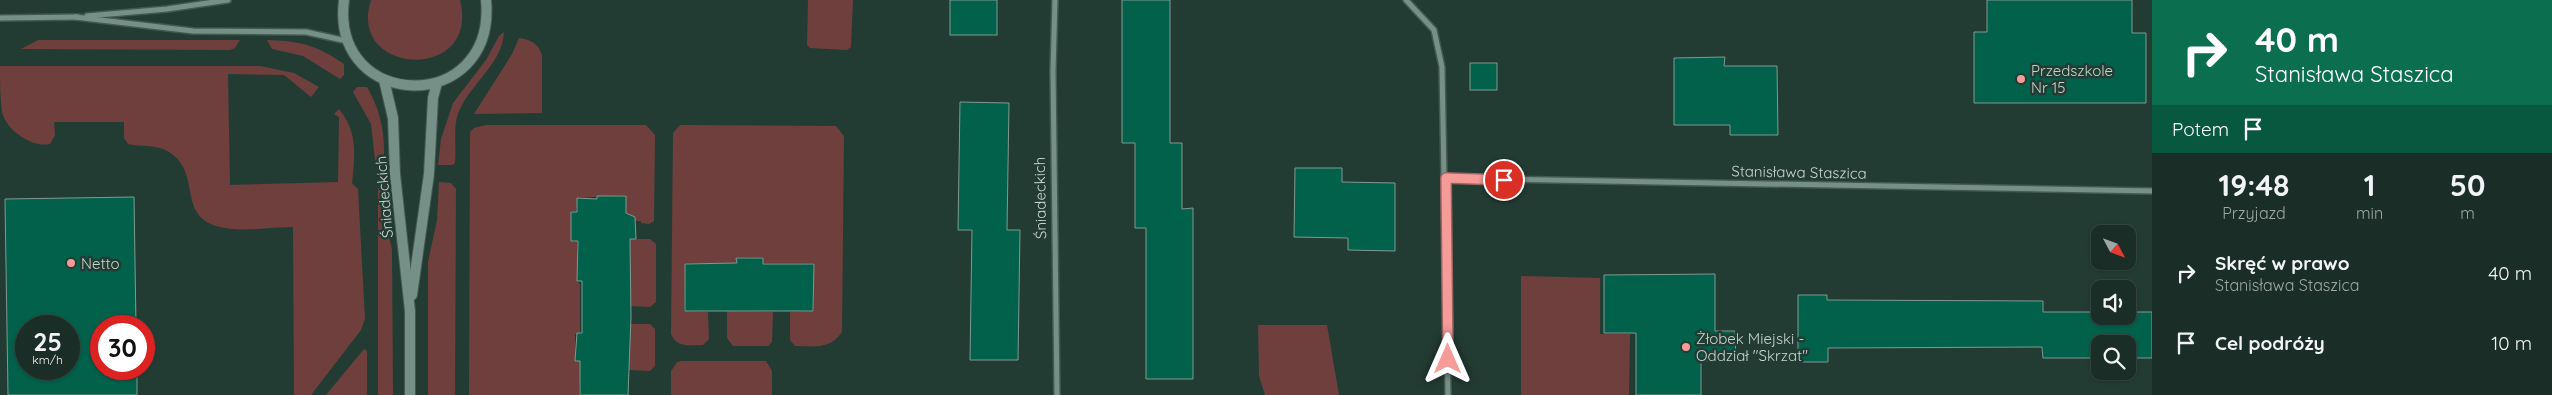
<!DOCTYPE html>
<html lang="pl">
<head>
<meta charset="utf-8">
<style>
  :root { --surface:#1a2d26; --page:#273932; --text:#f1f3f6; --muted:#9fa8a7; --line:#384943 }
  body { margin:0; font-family:Quicksand,sans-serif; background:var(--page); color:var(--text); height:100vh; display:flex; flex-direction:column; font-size:19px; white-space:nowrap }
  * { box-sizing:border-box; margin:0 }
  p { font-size:16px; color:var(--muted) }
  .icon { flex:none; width:28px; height:28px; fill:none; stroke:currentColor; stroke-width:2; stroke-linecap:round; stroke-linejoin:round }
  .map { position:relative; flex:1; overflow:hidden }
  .sheet { display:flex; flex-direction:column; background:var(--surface); width:400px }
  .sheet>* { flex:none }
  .top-card { background:#0b6e4f; color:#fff; overflow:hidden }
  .needle { width:32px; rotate:131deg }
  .tools { position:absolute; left:2091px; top:225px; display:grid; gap:10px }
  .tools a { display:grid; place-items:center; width:45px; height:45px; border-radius:10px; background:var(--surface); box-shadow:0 1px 4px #0004,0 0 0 1px var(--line); font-size:25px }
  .speed { position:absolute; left:15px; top:315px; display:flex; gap:10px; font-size:25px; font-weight:700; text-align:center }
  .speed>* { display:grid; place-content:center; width:65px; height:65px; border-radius:50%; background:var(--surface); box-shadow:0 1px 4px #0004,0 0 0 1px var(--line); line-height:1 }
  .speed small { font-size:12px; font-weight:400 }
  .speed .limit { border:8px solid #d22; background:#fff; color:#111 }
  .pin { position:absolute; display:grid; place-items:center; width:42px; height:42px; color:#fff; margin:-21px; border:2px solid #fff; border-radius:50%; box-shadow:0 1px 5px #0007 }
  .me { position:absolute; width:55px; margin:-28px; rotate:0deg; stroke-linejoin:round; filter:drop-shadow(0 0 4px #0008) }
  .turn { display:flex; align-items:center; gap:18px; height:105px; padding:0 20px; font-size:22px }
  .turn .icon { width:65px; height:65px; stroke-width:2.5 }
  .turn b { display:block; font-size:35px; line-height:42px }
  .then { display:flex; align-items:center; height:48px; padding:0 20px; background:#0003; gap:10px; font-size:19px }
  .eta { display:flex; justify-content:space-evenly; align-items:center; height:85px; text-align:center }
  .eta b { font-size:30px; font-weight:700; line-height:35px }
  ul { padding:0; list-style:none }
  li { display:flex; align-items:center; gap:15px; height:70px; padding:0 20px }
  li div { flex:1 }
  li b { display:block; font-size:19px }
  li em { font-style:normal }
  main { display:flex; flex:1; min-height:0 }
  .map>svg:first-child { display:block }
  .green { fill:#6e3f3d }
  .building { fill:#02614b; stroke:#7f9a90; fill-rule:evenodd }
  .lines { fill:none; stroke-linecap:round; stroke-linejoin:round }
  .street-casing { stroke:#435851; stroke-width:8 }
  .secondary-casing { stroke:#435851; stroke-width:12 }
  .street { stroke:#759086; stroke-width:5 }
  .secondary { stroke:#759086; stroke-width:10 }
  .route-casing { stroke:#9f6563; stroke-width:12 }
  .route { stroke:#f59b98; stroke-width:9 }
  .poi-dot { fill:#f59b98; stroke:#233c33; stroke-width:2 }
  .labels { text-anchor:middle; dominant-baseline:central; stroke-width:5; stroke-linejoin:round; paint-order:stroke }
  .poi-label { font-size:15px; fill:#c7d5d0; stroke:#233c33; text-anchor:start }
  .street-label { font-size:15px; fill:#c7d5d0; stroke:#233c33 }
</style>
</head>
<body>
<main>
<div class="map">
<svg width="2152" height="395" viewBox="0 0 2152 395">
  <rect width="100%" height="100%" fill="#233c33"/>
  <g class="green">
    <path d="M371,0h89c21,83 -114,76 -89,0z"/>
    <path d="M808,0h45l-2,47 -4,3 -37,-2 -3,-3z"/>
    <path d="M504,32c-1,30 -32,51 -44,77 -8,16 -3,36 -5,54l-3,2h-14l3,-26 12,-36 33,-43 13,-24z"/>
    <path d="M519,38c12,2 19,5 23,17v58l-68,1 38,-60z"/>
    <path d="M38,40h202l-5,8 -5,2 -209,-1z"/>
    <path d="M267,40c34,1 49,5 77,24v11l-4,4 -37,-23 -31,-7z"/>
    <path d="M0,66h260l34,7 25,14 -8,10 -27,-22 -56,-1 2,111 108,-3 1,-65 -5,-3 5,-5c19,23 16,46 13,74l6,6 7,130 -4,11 -50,65h-17l-1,-168c-24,0 -53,6 -77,-1 -39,-13 -14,-53 -47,-74 -13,-8 -27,-5 -41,-8l-4,-6v-16h-70l1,13 -5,9c-18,4 -44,-14 -48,-32 -2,-15 -2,-30 -2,-46z"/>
    <path d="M357,87h10c15,26 18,48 17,78l-5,-1 -4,-4 -4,-36 -18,-32z"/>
    <path d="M486,125h160l9,10 -1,86 -5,3 -8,-1v-2h-12v-7l-3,-1v-18l-49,3 -1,13h-5v30l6,1v39l3,3v50h-5v27h5l-1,34h-110l1,-263 4,-4z"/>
    <path d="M680,125l156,1 8,10 -2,196c-12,18 -28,14 -47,14l-5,-6v-28l24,-1v-48h-51v-6h-27v6h-51l-1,48 24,1 1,27 -6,6c-14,0 -26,3 -32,-11l2,-201z"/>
    <path d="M439,182l12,1 5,6 -1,206h-27v-133l9,-42z"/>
    <path d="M385,183v33l7,34 1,145h-15v-207z"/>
    <path d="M629,239h21l6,5v58l-6,5 -21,-1z"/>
    <path d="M1521,276l79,2v56h30l-1,61h-108z"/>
    <path d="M727,311l46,1 -1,30 -4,4h-35l-6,-8z"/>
    <path d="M629,324h21l5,5v37l-5,5 -21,-1z"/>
    <path d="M1258,325h69l12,70h-74l-6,-19z"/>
    <path d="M364,349l3,2v44h-41z"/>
    <path d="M682,361h84l6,10v24h-101v-24l6,-9z"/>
  </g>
  <g class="building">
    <rect x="950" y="0" width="47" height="35"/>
    <path d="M1122,0h48v143h12v66l11,-1v171h-47v-151h-11v-85h-13z"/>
    <path d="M1987,0h145v33h14v70h-172v-71h13z"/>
    <path d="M1725,57l-1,9h53l1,69h-48v-10h-56v-67z"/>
    <rect x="1470" y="63" width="27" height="27"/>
    <path d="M960,102l49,1 -2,127h13l-2,130h-48l2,-130h-14z"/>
    <path d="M1295,168h47v14l53,1v68l-47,-1v-12l-54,-1z"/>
    <path d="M597,196h29v17l9,4 1,22h-6l1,78 -3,78h-48v-34h-5l2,-28h5v-52h-5l1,-40h-7v-29h6v-14l20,1z"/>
    <path d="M134,197l2,129h-35v43h36v26h-129l-3,-196zM26,326h43v43h-43z"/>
    <path d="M736,258h27v6h51l-1,47h-128v-47l52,-1z"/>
    <path d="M1715,274v57h20l1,30h-35v34h-65v-62h-32v-58z"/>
    <path d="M1798,295h29v5l216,1v11h57v4h28v-4h24v46h-24v-14h-28v14h-57l-1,-11 -214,1v14h-30z"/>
  </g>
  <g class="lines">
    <defs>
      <g id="street">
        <path d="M1055,0l-2,71 4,324"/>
        <path d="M1406,0l28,30 8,37 6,328"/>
        <path d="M87,16l80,-7 61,-9"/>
        <path d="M75,17l118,14 113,1 41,9"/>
        <path d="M0,18l78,-1"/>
        <path d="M1446,178l706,13"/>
      </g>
      <g id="secondary">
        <path d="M344,0c-14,113 153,115 142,0"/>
        <path d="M384,80l9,38 2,56 15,137v84"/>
        <path d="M412,295l17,-121 4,-76 4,-15"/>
      </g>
    </defs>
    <use href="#street" class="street-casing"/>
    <use href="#secondary" class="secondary-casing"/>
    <use href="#street" class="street"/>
    <use href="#secondary" class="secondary"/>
  </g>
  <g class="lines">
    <defs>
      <path id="route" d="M1448,359l-2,-181 58,2"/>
    </defs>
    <use href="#route" class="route-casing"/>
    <use href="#route" class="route"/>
  </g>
  <g class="poi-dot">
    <circle cx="2021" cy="79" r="5"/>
    <circle cx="71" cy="263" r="5"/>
    <circle cx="1686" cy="347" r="5"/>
  </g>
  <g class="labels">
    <g class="poi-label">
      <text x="2031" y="70">Przedszkole<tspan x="2031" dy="17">Nr 15</tspan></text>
      <text x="81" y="263">Netto</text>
      <text x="1696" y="338">Żłobek Miejski -<tspan x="1696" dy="17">Oddział "Skrzat"</tspan></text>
    </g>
    <g class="street-label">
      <text transform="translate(1799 172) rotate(1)">Stanisława Staszica</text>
      <text transform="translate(384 197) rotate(-95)">Śniadeckich</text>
      <text transform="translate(1040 198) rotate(-91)">Śniadeckich</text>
    </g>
  </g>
</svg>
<div class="tools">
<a><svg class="needle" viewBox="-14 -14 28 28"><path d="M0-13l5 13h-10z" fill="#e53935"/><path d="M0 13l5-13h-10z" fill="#9fa8a7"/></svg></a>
<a><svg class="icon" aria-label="sound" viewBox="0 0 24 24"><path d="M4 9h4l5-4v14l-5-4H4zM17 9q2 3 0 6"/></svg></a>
<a><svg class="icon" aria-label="search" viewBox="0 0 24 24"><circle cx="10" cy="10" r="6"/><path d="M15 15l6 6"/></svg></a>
</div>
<div class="speed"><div>25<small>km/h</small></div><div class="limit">30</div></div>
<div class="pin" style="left:1504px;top:180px;background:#d93025"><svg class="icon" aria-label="arrive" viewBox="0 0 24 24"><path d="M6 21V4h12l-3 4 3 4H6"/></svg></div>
<svg class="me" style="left:1448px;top:359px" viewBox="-20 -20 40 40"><path d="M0-17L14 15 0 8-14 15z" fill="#f59b98" stroke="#fff" stroke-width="4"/></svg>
</div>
<section class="sheet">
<div class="top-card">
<div class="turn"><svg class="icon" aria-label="right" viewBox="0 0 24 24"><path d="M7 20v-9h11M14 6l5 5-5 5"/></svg><div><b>40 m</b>Stanisława Staszica</div></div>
<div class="then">Potem<svg class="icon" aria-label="arrive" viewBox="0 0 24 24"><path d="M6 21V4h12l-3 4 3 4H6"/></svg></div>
</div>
<div class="eta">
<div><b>19:48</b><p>Przyjazd</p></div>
<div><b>1</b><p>min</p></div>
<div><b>50</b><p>m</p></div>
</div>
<ul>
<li><svg class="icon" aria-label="right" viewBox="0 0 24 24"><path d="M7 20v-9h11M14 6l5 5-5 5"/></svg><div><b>Skręć w prawo</b><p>Stanisława Staszica</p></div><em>40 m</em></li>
<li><svg class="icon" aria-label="arrive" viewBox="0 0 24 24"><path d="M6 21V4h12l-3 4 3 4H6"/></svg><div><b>Cel podróży</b></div><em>10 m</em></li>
</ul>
</section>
</main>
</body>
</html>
